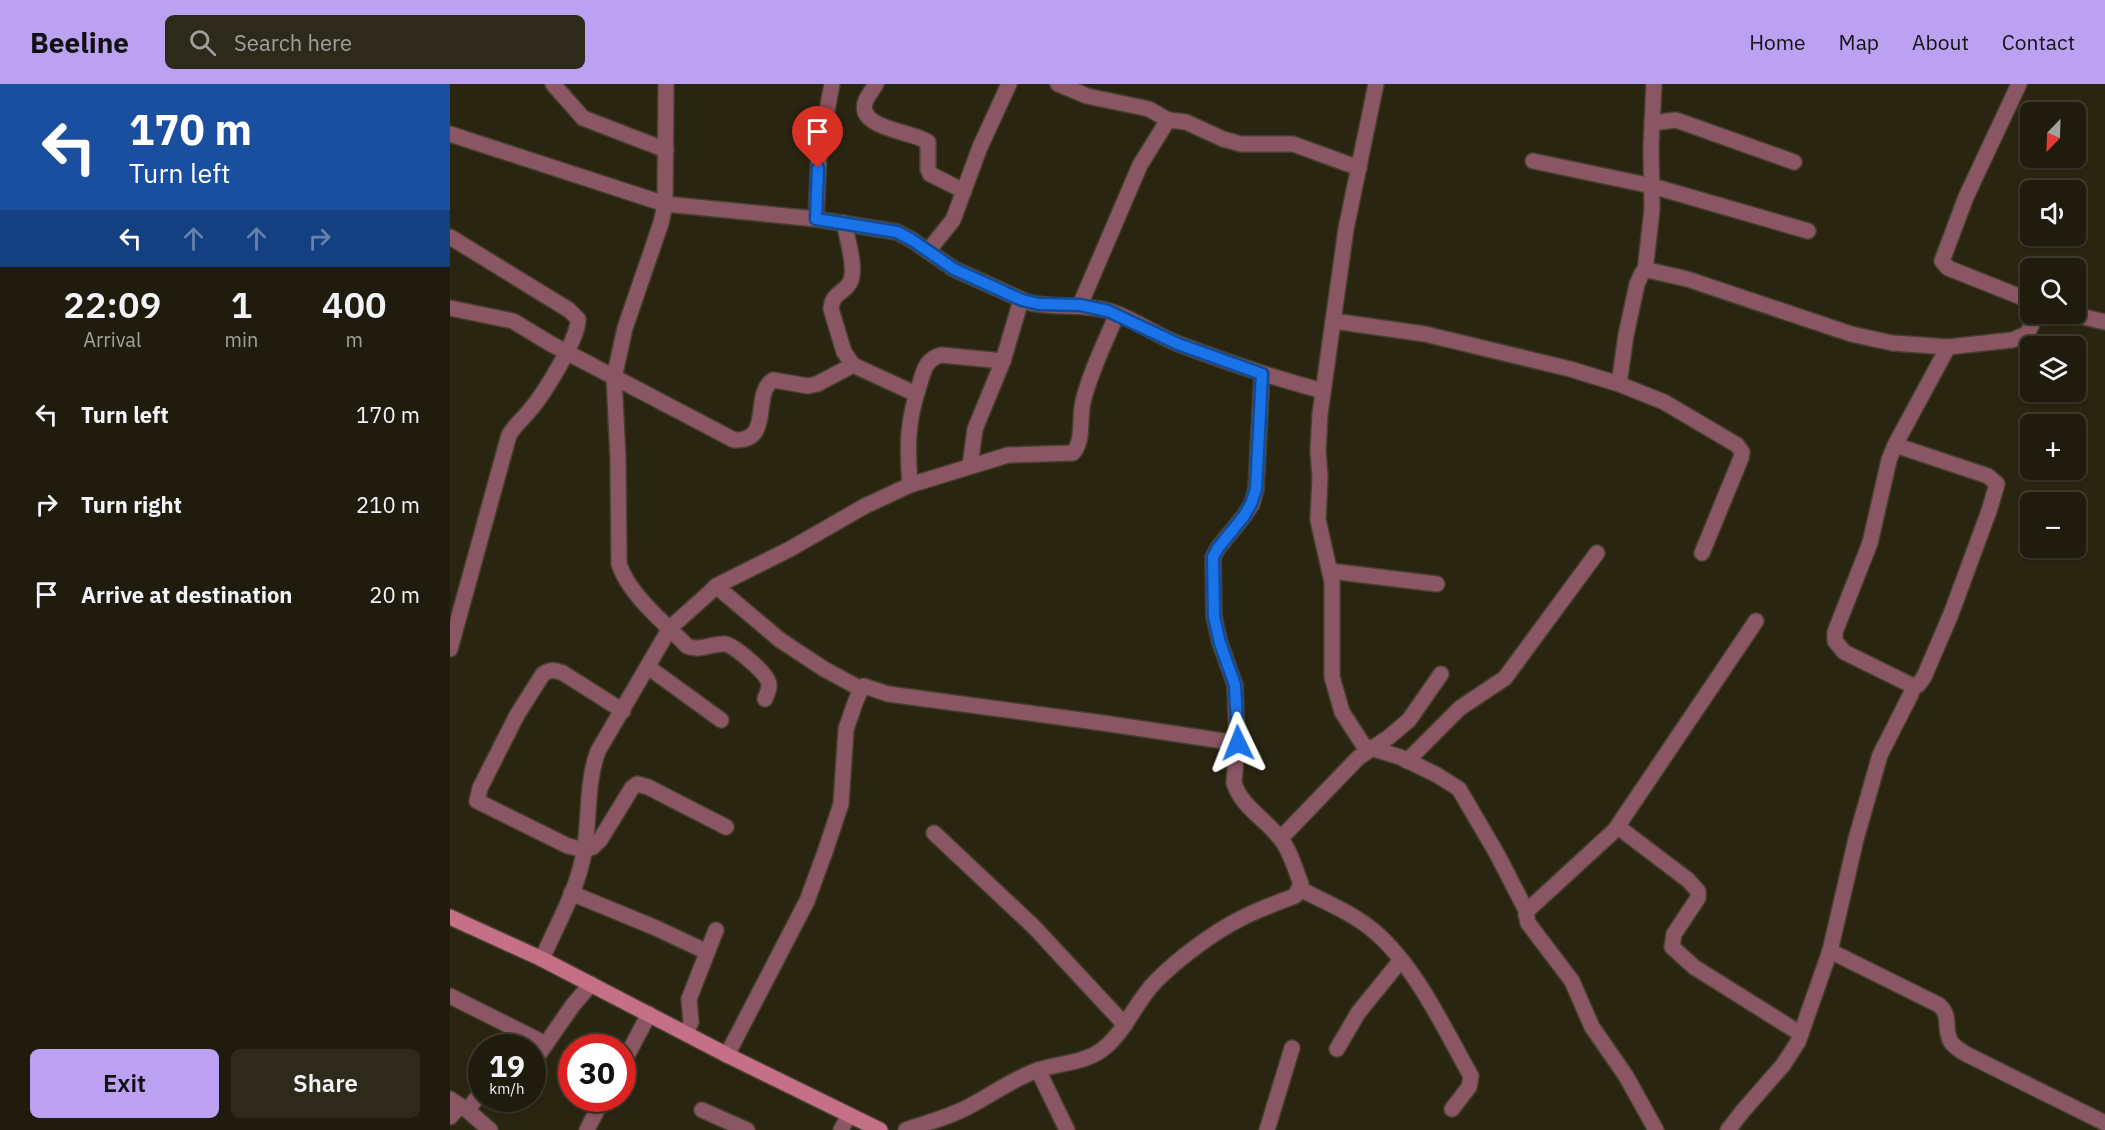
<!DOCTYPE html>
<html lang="en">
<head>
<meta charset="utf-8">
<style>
  :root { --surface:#201c0d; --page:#2d291b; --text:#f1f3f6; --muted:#a2a19d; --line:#3d3a2e; --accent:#bca0f2 }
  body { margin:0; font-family:"IBM Plex Sans",sans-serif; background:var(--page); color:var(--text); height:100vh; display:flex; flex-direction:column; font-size:22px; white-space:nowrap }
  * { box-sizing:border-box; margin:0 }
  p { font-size:20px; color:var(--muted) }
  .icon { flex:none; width:33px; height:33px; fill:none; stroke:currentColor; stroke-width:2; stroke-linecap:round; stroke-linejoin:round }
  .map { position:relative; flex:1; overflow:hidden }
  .side { display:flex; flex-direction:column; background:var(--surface); width:450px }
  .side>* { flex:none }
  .top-card { background:#1a4fa0; color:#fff; overflow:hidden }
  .needle { width:39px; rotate:203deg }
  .tools { position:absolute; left:1570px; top:18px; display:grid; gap:12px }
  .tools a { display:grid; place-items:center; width:66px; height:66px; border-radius:9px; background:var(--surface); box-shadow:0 2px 4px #0004,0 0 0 2px var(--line); font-size:30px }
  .speed { position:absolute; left:18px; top:950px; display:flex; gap:12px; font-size:30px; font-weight:700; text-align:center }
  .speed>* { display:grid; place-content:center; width:78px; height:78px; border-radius:50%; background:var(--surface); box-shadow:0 2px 4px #0004,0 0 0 2px var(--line); line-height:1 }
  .speed small { font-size:15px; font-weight:400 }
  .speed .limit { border:9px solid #d22; background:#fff; color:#111 }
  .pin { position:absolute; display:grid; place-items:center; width:51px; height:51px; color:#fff; margin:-62px -26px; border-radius:50% 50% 50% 0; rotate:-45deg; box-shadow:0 0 6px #0007 }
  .pin .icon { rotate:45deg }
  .me { position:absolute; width:66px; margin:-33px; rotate:358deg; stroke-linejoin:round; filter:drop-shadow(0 0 4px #0008) }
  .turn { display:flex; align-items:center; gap:21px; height:126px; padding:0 30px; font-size:27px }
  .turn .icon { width:78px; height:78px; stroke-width:2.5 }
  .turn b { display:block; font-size:42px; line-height:51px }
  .lanes { display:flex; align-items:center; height:57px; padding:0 30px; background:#0003; justify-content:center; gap:30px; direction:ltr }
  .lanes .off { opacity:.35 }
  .eta { display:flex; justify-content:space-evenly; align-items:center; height:102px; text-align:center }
  .eta b { font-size:36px; font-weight:600; line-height:42px }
  .primary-button { display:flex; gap:12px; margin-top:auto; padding:12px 30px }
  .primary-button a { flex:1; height:69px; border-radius:9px; background:var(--accent); color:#111; font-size:24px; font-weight:600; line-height:69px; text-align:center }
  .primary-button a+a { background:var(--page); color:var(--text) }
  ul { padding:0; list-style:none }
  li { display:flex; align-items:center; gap:18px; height:90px; padding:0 30px }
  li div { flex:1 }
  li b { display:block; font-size:22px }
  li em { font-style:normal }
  header { display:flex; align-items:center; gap:36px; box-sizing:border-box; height:84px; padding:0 30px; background:var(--accent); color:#111 }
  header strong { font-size:28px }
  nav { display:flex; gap:33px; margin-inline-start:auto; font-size:21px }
  .search { width:420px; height:54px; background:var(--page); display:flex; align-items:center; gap:15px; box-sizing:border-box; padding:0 21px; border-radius:9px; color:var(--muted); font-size:22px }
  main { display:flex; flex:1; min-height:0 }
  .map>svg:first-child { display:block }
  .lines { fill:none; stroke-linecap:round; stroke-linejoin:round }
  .street-casing { stroke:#45402d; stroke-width:18 }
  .secondary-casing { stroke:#45402d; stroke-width:18 }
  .street { stroke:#8b5663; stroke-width:15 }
  .secondary { stroke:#c57087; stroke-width:15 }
  .route-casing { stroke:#114b97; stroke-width:15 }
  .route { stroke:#1a73e8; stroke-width:10 }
</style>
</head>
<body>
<header>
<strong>Beeline</strong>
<div class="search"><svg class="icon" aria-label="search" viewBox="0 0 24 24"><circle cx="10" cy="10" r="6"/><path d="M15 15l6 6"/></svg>Search here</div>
<nav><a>Home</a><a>Map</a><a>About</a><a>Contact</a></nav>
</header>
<main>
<section class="side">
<div class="top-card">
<div class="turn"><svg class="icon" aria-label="left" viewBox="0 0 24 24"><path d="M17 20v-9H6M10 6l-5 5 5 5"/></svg><div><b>170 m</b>Turn left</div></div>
<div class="lanes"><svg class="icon" aria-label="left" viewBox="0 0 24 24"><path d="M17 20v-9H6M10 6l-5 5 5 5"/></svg><svg class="icon off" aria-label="ahead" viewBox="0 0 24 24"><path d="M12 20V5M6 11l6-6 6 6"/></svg><svg class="icon off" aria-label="ahead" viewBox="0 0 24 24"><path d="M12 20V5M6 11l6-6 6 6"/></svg><svg class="icon off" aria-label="right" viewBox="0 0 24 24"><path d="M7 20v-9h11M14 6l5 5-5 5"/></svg></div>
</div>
<div class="eta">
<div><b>22:09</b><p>Arrival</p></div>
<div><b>1</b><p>min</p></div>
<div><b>400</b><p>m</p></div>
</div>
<ul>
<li><svg class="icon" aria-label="left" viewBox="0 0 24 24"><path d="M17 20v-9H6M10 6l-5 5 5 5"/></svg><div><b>Turn left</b></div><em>170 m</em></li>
<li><svg class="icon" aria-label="right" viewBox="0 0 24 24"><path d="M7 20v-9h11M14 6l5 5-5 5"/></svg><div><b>Turn right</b></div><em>210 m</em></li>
<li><svg class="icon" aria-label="arrive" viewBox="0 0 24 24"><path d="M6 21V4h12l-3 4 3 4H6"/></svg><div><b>Arrive at destination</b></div><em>20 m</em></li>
</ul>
<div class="primary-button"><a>Exit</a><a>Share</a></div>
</section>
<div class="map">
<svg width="1655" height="1046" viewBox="0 0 1655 1046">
  <rect width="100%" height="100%" fill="#2a2511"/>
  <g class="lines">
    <defs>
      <g id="street">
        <path d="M103,0l30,34 83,32"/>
        <path d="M216,0l-1,120 -4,19 -36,105 -11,50 4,80 1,106c10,31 46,59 68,82 13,6 25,-3 38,-2 9,1 40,28 43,37 3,6 -1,12 -3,18"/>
        <path d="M426,0c-3,5 -7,10 -10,16 -12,29 47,31 62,42v27l2,5 34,17"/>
        <path d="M608,0l29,12 62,13 19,11"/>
        <path d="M926,0l-30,145 -26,185 -2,37 2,26 -2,43 14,62v95l10,35 22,34 36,11 37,18 22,14 38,65 30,58"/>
        <path d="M1569,0l-53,113 -24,64 6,7 83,33"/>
        <path d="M1202,39l24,-3 118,42"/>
        <path d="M0,50l215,70 151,15 81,13 15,8 42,29 73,33c26,7 53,1 82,9 24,7 46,24 70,33 47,18 95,34 144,47"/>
        <path d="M1083,77l119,25 156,45"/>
        <path d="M366,135l3,-66 13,-69"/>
        <path d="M394,139c3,15 12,43 7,57 -4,13 -19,11 -20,29l13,43 9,13 63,29"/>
        <path d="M0,153l119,73 9,9c1,19 -35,76 -48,91 -7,9 -15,15 -21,25l-59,214"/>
        <path d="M478,167l25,-31 27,-73 29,-63"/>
        <path d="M1195,187l7,-62 -1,-62 3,-63"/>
        <path d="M630,221l60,-140 28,-45 18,2 37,17 18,5h52l66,24"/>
        <path d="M0,224l63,13 38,23 183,96c40,2 17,-46 39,-60l35,6 9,-2 36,-19"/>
        <path d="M1621,230l34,8"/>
        <path d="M883,237l92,13 145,35 49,15 45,18 73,43 5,7 -1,6 -39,95"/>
        <path d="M1169,300l7,-49 11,-51 5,-11 6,-3 39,9 164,55 41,9 56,4 64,-7 15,-6 10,-20"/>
        <path d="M1445,361l93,31 9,8 -8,27 -38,103 -27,63 -6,8 -6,3"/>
        <path d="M520,382l5,-37 28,-68 18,-61"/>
        <path d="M460,401l98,-30 65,-2c11,-12 6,-35 10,-51 7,-30 22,-59 34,-88"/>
        <path d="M880,487l107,13"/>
        <path d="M266,502l64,54 44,29 37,20"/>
        <path d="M198,583l73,53"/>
        <path d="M173,627l-60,-38c-8,-3 -12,-4 -20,1l-26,41 -37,73 -3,13 91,45 17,4 8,-3 7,-7 32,-52 5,-4 11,3 78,40"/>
        <path d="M957,677l53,-53 45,-30 92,-125"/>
        <path d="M1168,743l70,53 10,11v7l-24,36 -2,13 22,20 107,67"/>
        <path d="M484,749l100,94 91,98"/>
        <path d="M831,754l77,-80 31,-21 20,-17 32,-46"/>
        <path d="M850,805c25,13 53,24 75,43 41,35 70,98 96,144l-2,11 -17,22"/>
        <path d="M121,809l85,35 51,24"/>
        <path d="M1380,867l109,54c13,11 4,24 12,37 3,5 10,9 15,12l139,69"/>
        <path d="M92,875c15,-35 36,-70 42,-107 6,-33 2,-69 14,-101l72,-123 39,-35 7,-7 74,-37 75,-43 45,-21c-3,-41 -3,-63 10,-102 4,-13 6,-24 21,-28l62,6"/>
        <path d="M0,912l96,48"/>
        <path d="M236,949l5,-11 -2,-23 27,-69"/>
        <path d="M887,965l21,-36 43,-53"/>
        <path d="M277,971l80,-154 18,-49 16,-48 5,-75 9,-26 6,-14 3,-3 24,8 215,29 134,20"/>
        <path d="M82,980l41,-59 18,-21"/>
        <path d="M172,981l27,-51"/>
        <path d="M588,986l29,60"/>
        <path d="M0,1015l17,11 23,20"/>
        <path d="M17,1026l15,-18"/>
        <path d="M252,1026l45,20"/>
        <path d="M0,1033l10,-11"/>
        <path d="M137,1046l16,-32"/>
        <path d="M391,1046l8,-15"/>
        <path d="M456,1046c19,-7 41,-12 60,-22 24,-12 46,-29 72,-38 21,-7 47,-7 65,-21 23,-18 32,-47 53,-68 22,-22 56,-48 84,-62 17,-9 36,-16 55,-23l6,-12c-6,-15 -11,-35 -22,-47 -14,-18 -38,-31 -45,-54l3,-40 -2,-58 -15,-42 -6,-26 -1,-60 5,-9 26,-32 8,-12 4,-15 6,-115"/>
        <path d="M817,1046l25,-82"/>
        <path d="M1206,1046l-30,-54 -34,-49 -20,-46 -44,-58 -2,-9 3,-5 86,-79 141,-209"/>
        <path d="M1278,1046l14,-18 41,-47 15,-23 32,-91 26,-112 24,-84 31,-61 1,-6 -3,-4 -65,-32 -9,-11v-9l35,-89 19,-83 6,-15 53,-98"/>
      </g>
      <path id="secondary" d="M0,833l92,42 185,96 153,75"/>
    </defs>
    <use href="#street" class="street-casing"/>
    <use href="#secondary" class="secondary-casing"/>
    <use href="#street" class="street"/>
    <use href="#secondary" class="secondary"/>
  </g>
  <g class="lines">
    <defs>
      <path id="route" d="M368,84l-2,51 81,13 15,8 42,29 68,31 17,4 41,1 28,6 70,33 84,30 -6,115 -5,15 -7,12 -26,32 -5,9 1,60 6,26 15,42 3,58"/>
    </defs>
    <use href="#route" class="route-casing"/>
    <use href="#route" class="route"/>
  </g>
</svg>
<div class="tools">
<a><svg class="needle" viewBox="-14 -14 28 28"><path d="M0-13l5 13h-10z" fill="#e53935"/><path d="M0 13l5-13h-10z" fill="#a2a19d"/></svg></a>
<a><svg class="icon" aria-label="sound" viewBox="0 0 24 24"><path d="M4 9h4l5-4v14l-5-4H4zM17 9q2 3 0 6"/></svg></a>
<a><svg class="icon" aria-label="search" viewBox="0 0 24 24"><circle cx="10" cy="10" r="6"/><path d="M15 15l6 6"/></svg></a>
<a><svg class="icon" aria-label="layers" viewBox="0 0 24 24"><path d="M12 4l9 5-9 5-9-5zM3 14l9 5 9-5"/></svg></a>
<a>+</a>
<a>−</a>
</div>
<div class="speed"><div>19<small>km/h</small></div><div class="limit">30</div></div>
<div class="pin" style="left:368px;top:84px;background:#d93025"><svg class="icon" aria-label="arrive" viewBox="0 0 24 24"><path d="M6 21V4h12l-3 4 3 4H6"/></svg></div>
<svg class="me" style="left:788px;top:659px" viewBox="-20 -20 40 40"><path d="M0-17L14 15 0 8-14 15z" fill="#1a73e8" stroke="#fff" stroke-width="4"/></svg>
</div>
</main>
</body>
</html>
